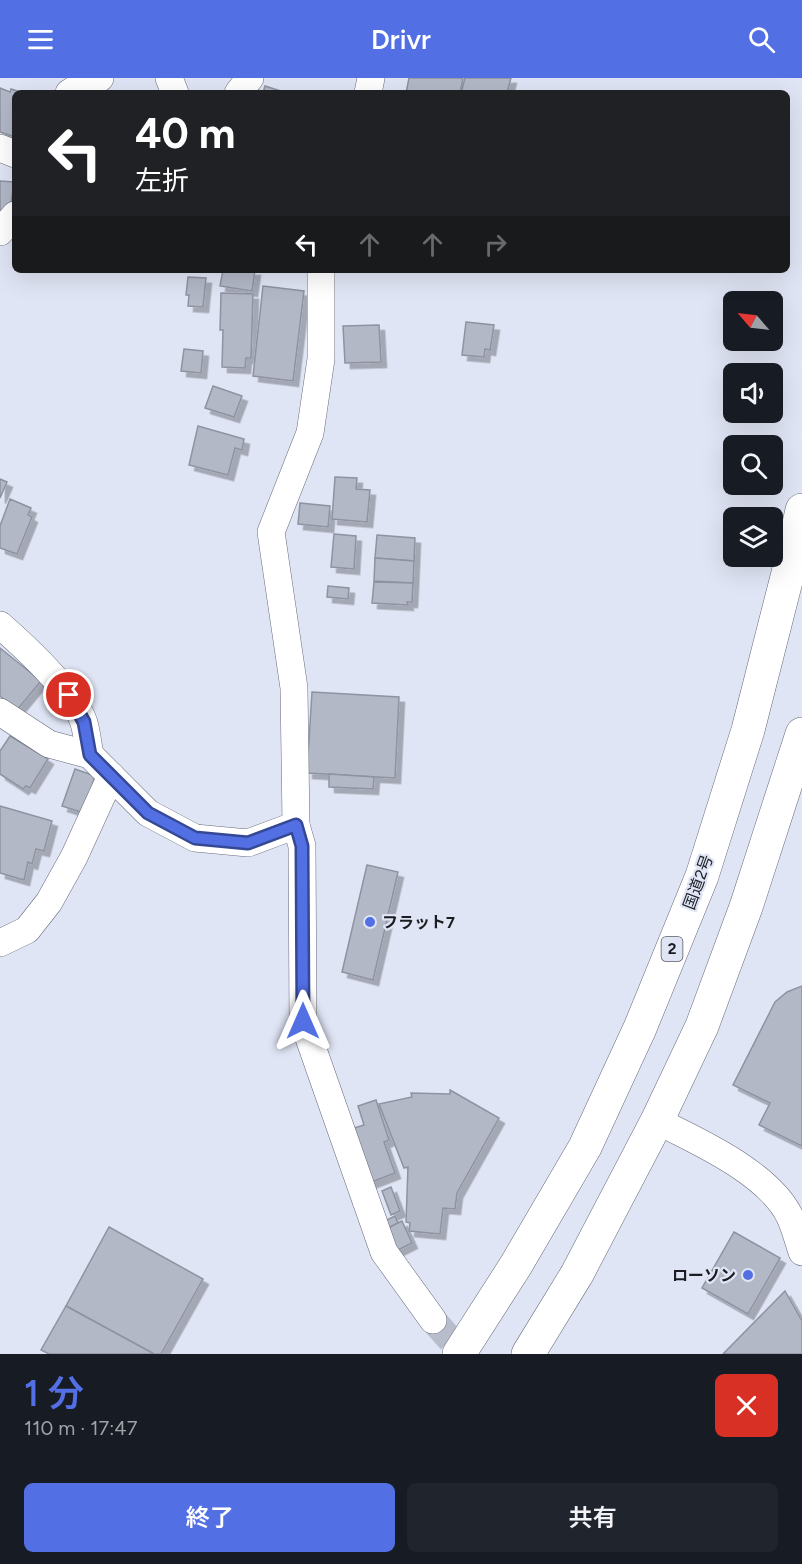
<!DOCTYPE html>
<html lang="ja">
<head>
<meta charset="utf-8">
<style>
  :root { --surface:#171b24; --page:#20242c; --text:#f1f3f6; --muted:#9ea1a6; --accent:#526fe4 }
  body { margin:0; font-family:Figtree,"Noto Sans JP",sans-serif; background:var(--page); color:var(--text); height:100vh; display:flex; flex-direction:column; font-size:22px; white-space:nowrap }
  * { box-sizing:border-box; margin:0 }
  p { font-size:20px; color:var(--muted) }
  .icon { flex:none; width:33px; height:33px; fill:none; stroke:currentColor; stroke-width:2; stroke-linecap:round; stroke-linejoin:round }
  .map { position:relative; height:1276px; overflow:hidden }
  .side { display:flex; flex-direction:column; background:var(--surface); flex:1 }
  .side>* { flex:none }
  .guide { position:absolute; left:12px; top:12px; width:778px; height:183px; border-radius:9px; box-shadow:0 6px 24px #0002; background:#202124; color:#fff; overflow:hidden }
  .needle { width:39px; rotate:298deg }
  .controls { position:absolute; left:723px; top:213px; display:grid; gap:12px }
  .controls a { display:grid; place-items:center; width:60px; height:60px; border-radius:9px; background:var(--surface); box-shadow:0 6px 24px #0002; font-size:30px }
  .pin { position:absolute; display:grid; place-items:center; width:51px; height:51px; color:#fff; margin:-26px; border:3px solid #fff; border-radius:50%; box-shadow:0 2px 6px #0007 }
  .me { position:absolute; width:66px; margin:-33px; rotate:0deg; stroke-linejoin:round; filter:drop-shadow(0 0 4px #0008) }
  .turn { display:flex; align-items:center; gap:21px; height:126px; padding:0 24px; font-size:27px }
  .turn .icon { width:78px; height:78px; stroke-width:2.5 }
  .turn b { display:block; font-size:42px; line-height:51px }
  .lanes { display:flex; align-items:center; height:57px; padding:0 24px; background:#0003; justify-content:center; gap:30px; direction:ltr }
  .lanes .off { opacity:.35 }
  .round { display:grid; place-items:center; flex:none; width:63px; height:63px; border-radius:9px; background:var(--page) }
  .head { display:flex; align-items:center; justify-content:space-between; height:102px; padding:0 24px }
  h1 { font-size:36px; font-weight:600; line-height:45px; color:var(--accent) }
  .action { display:flex; gap:12px; margin-top:auto; padding:12px 24px }
  .action a { flex:1; height:69px; border-radius:9px; background:var(--accent); color:#fff; font-size:24px; font-weight:600; line-height:69px; text-align:center }
  .action a+a { background:var(--page); color:var(--text) }
  header { display:flex; justify-content:space-between; align-items:center; height:78px; padding:0 24px; background:var(--accent); color:#fff; font-size:27px; font-weight:600 }
  .map>svg:first-child { display:block }
  .building { fill:#b3b8c7; stroke:#8e93a1; stroke-width:1.5; filter:url(#shadow) }
  .lines { fill:none; stroke-linecap:round; stroke-linejoin:round }
  .minor-tunnel { stroke:#b8bdcb; stroke-width:27; stroke-dasharray:27 14; stroke-linecap:butt }
  .minor-casing { stroke:#666b79; stroke-width:28 }
  .trunk-casing { stroke:#666b79; stroke-width:34 }
  .minor { stroke:#fff; stroke-width:27 }
  .trunk { stroke:#fff; stroke-width:33 }
  .route-casing { stroke:#354894; stroke-width:15 }
  .route { stroke:#526fe4; stroke-width:10 }
  .poi-dot { fill:#526fe4; stroke:#e0e5f5; stroke-width:2 }
  .labels { text-anchor:middle; dominant-baseline:central; stroke-width:4.5; stroke-linejoin:round; paint-order:stroke }
  .shield { fill:#e0e5f5; stroke:#555861; stroke-width:1.5 }
  .shield-label { font-size:15px; font-weight:bold; fill:#1a1c22 }
  .street-label { font-size:16px; fill:#1a1c22; stroke:#e0e5f5 }
  .poi-label { font-size:16px; font-weight:bold; fill:#1a1c22; stroke:#e0e5f5; text-anchor:start }
</style>
</head>
<body>
<header><svg class="icon" aria-label="menu" viewBox="0 0 24 24"><path d="M4 6h16M4 12h16M4 18h16"/></svg>Drivr<svg class="icon" aria-label="search" viewBox="0 0 24 24"><circle cx="10" cy="10" r="6"/><path d="M15 15l6 6"/></svg></header>
<div class="map">
<svg width="802" height="1276" viewBox="0 0 802 1276">
  <defs>
    <filter id="shadow"><feDropShadow dx="5.5" dy="5.5" stdDeviation="0" flood-color="#0004"/></filter>
  </defs>
  <rect width="100%" height="100%" fill="#e0e5f5"/>
  <g class="building">
    <path d="M409,0h51l3,1 -3,14h-54z"/>
    <path d="M465,0h46l-4,15h-46z"/>
    <path d="M265,8l22,7h-24z"/>
    <path d="M0,10l10,4 1,-3 13,4h-9v44l-15,-5z"/>
    <path d="M0,103l14,1 -3,21 -11,9z"/>
    <path d="M223,192h32l-3,21 -32,-5z"/>
    <path d="M188,199l18,1 -3,29 -15,-1 1,-11h-3z"/>
    <path d="M263,208l41,5 -11,90 -40,-5z"/>
    <path d="M221,215l32,1 -2,64h-5l-1,10 -23,-1 1,-37h-3z"/>
    <path d="M466,244l28,3 -4,25 -5,-1 -1,8 -22,-2z"/>
    <path d="M379,247l2,37 -36,1 -2,-37z"/>
    <path d="M184,271l19,2 -2,22 -20,-2z"/>
    <path d="M213,308l29,10 -8,21 -29,-9z"/>
    <path d="M198,348l46,13 -2,11 -7,-2 -7,27 -39,-10z"/>
    <path d="M335,399l22,1 -1,11 14,1 -3,32 -35,-3z"/>
    <path d="M0,401l7,3 -7,16z"/>
    <path d="M10,421l21,9 -3,7 4,2 -15,37 -17,-6v-22z"/>
    <path d="M300,425l30,3 -2,21 -30,-3z"/>
    <path d="M334,456l22,2 -2,33 -23,-2z"/>
    <path d="M377,457l38,3 -1,23 -39,-3z"/>
    <path d="M375,480l39,3 -1,22 -39,-2z"/>
    <path d="M374,504l39,1 -1,19h-5l1,3 -36,-2z"/>
    <path d="M328,508l21,2 -1,11 -21,-2z"/>
    <path d="M0,570l41,33 -24,29 -17,-14z"/>
    <path d="M312,614l87,5 -4,81 -88,-5z"/>
    <path d="M10,658l38,23 -18,29 -4,-2 -3,3 -23,-15v-23z"/>
    <path d="M75,691l20,7 -11,37 -22,-7z"/>
    <path d="M329,696l45,3 -1,12 -44,-2z"/>
    <path d="M0,728l52,15 -8,30 -8,-2 -4,15 -4,-2 -4,18 -24,-7z"/>
    <path d="M367,787l31,7 -25,108 -31,-8z"/>
    <path d="M802,908v160l-43,-21 11,-22 -37,-18 42,-83 12,-10z"/>
    <path d="M450,1012l49,28 -42,75 -2,16 -12,-1 -3,26 -31,-3 1,-8 -4,-1 2,-55 -4,1 -25,-64 33,-7 -1,-4 39,1z"/>
    <path d="M376,1022l13,40 -5,2 11,31 -26,10 -24,-52 19,-6 -6,-19z"/>
    <path d="M391,1109l9,24 -9,4 -9,-24z"/>
    <path d="M395,1138l3,7 -16,8 -4,-7z"/>
    <path d="M402,1143l10,22 -18,9 -12,-21z"/>
    <path d="M109,1149l94,52 -42,75h-7l-88,-48z"/>
    <path d="M734,1154l46,26 -32,56 -46,-26z"/>
    <path d="M785,1213l17,30v33h-79z"/>
    <path d="M66,1228l88,48h-105l-8,-4z"/>
  </g>
  <g class="lines">
    <path class="minor-tunnel" d="M433,1242l30,34"/>
    <defs>
      <g id="minor">
        <path d="M169,0l6,15"/>
        <path d="M69,15l18,-12 13,-3"/>
        <path d="M238,15l12,-15"/>
        <path d="M368,15l3,-15"/>
        <path d="M0,70l15,6"/>
        <path d="M0,154l15,-17"/>
        <path d="M321,192v89l-11,74 -39,99 23,156 2,137 6,21 1,175 81,231 49,68"/>
        <path d="M0,547c25,22 74,67 84,98 3,10 4,22 6,32"/>
        <path d="M0,634l49,32 41,11 58,58 47,25 53,5 48,-18"/>
        <path d="M0,865l27,-13 22,-28 25,-45 37,-81"/>
        <path d="M657,1043c41,20 113,53 133,96 5,11 8,23 12,35"/>
      </g>
      <g id="trunk">
        <path d="M459,1276l57,-89 69,-118 55,-119 62,-152 46,-146 40,-157 14,-63"/>
        <path d="M528,1276l49,-80 80,-153 45,-95 44,-119 56,-173"/>
      </g>
    </defs>
    <use href="#minor" class="minor-casing"/>
    <use href="#trunk" class="trunk-casing"/>
    <use href="#minor" class="minor"/>
    <use href="#trunk" class="trunk"/>
  </g>
  <g class="lines">
    <defs>
      <path id="route" d="M69,617l15,27 6,33 58,58 47,25 53,5 48,-18 6,21 1,175"/>
    </defs>
    <use href="#route" class="route-casing"/>
    <use href="#route" class="route"/>
  </g>
  <g class="poi-dot">
    <circle cx="370" cy="844" r="6"/>
    <circle cx="748" cy="1197" r="6"/>
  </g>
  <g class="labels">
    <rect class="shield" x="661.5" y="859" width="21" height="24" rx="4.5"/>
    <g class="shield-label">
      <text x="672" y="871">2</text>
    </g>
    <g class="street-label">
      <text transform="translate(698 804) rotate(-70)">国道2号</text>
    </g>
    <g class="poi-label">
      <text x="382" y="844">フラット7</text>
      <text x="736" y="1197" text-anchor="end">ローソン</text>
    </g>
  </g>
</svg>
<div class="controls">
<a><svg class="needle" viewBox="-14 -14 28 28"><path d="M0-13l5 13h-10z" fill="#e53935"/><path d="M0 13l5-13h-10z" fill="#9ea1a6"/></svg></a>
<a><svg class="icon" aria-label="sound" viewBox="0 0 24 24"><path d="M4 9h4l5-4v14l-5-4H4zM17 9q2 3 0 6"/></svg></a>
<a><svg class="icon" aria-label="search" viewBox="0 0 24 24"><circle cx="10" cy="10" r="6"/><path d="M15 15l6 6"/></svg></a>
<a><svg class="icon" aria-label="layers" viewBox="0 0 24 24"><path d="M12 4l9 5-9 5-9-5zM3 14l9 5 9-5"/></svg></a>
</div>
<div class="pin" style="left:69px;top:617px;background:#d93025"><svg class="icon" aria-label="arrive" viewBox="0 0 24 24"><path d="M6 21V4h12l-3 4 3 4H6"/></svg></div>
<svg class="me" style="left:303px;top:943px" viewBox="-20 -20 40 40"><path d="M0-17L14 15 0 8-14 15z" fill="#526fe4" stroke="#fff" stroke-width="4"/></svg>
<div class="guide">
<div class="turn"><svg class="icon" aria-label="left" viewBox="0 0 24 24"><path d="M17 20v-9H6M10 6l-5 5 5 5"/></svg><div><b>40 m</b>左折</div></div>
<div class="lanes"><svg class="icon" aria-label="left" viewBox="0 0 24 24"><path d="M17 20v-9H6M10 6l-5 5 5 5"/></svg><svg class="icon off" aria-label="ahead" viewBox="0 0 24 24"><path d="M12 20V5M6 11l6-6 6 6"/></svg><svg class="icon off" aria-label="ahead" viewBox="0 0 24 24"><path d="M12 20V5M6 11l6-6 6 6"/></svg><svg class="icon off" aria-label="right" viewBox="0 0 24 24"><path d="M7 20v-9h11M14 6l5 5-5 5"/></svg></div>
</div>
</div>
<section class="side">
<div class="head"><div><h1>1 分</h1><p>110 m · 17:47</p></div><a class="round" style="background:#d93025;color:#fff"><svg class="icon" aria-label="close" viewBox="0 0 24 24"><path d="M6 6l12 12M18 6L6 18"/></svg></a></div>
<div class="action"><a>終了</a><a>共有</a></div>
</section>
</body>
</html>
